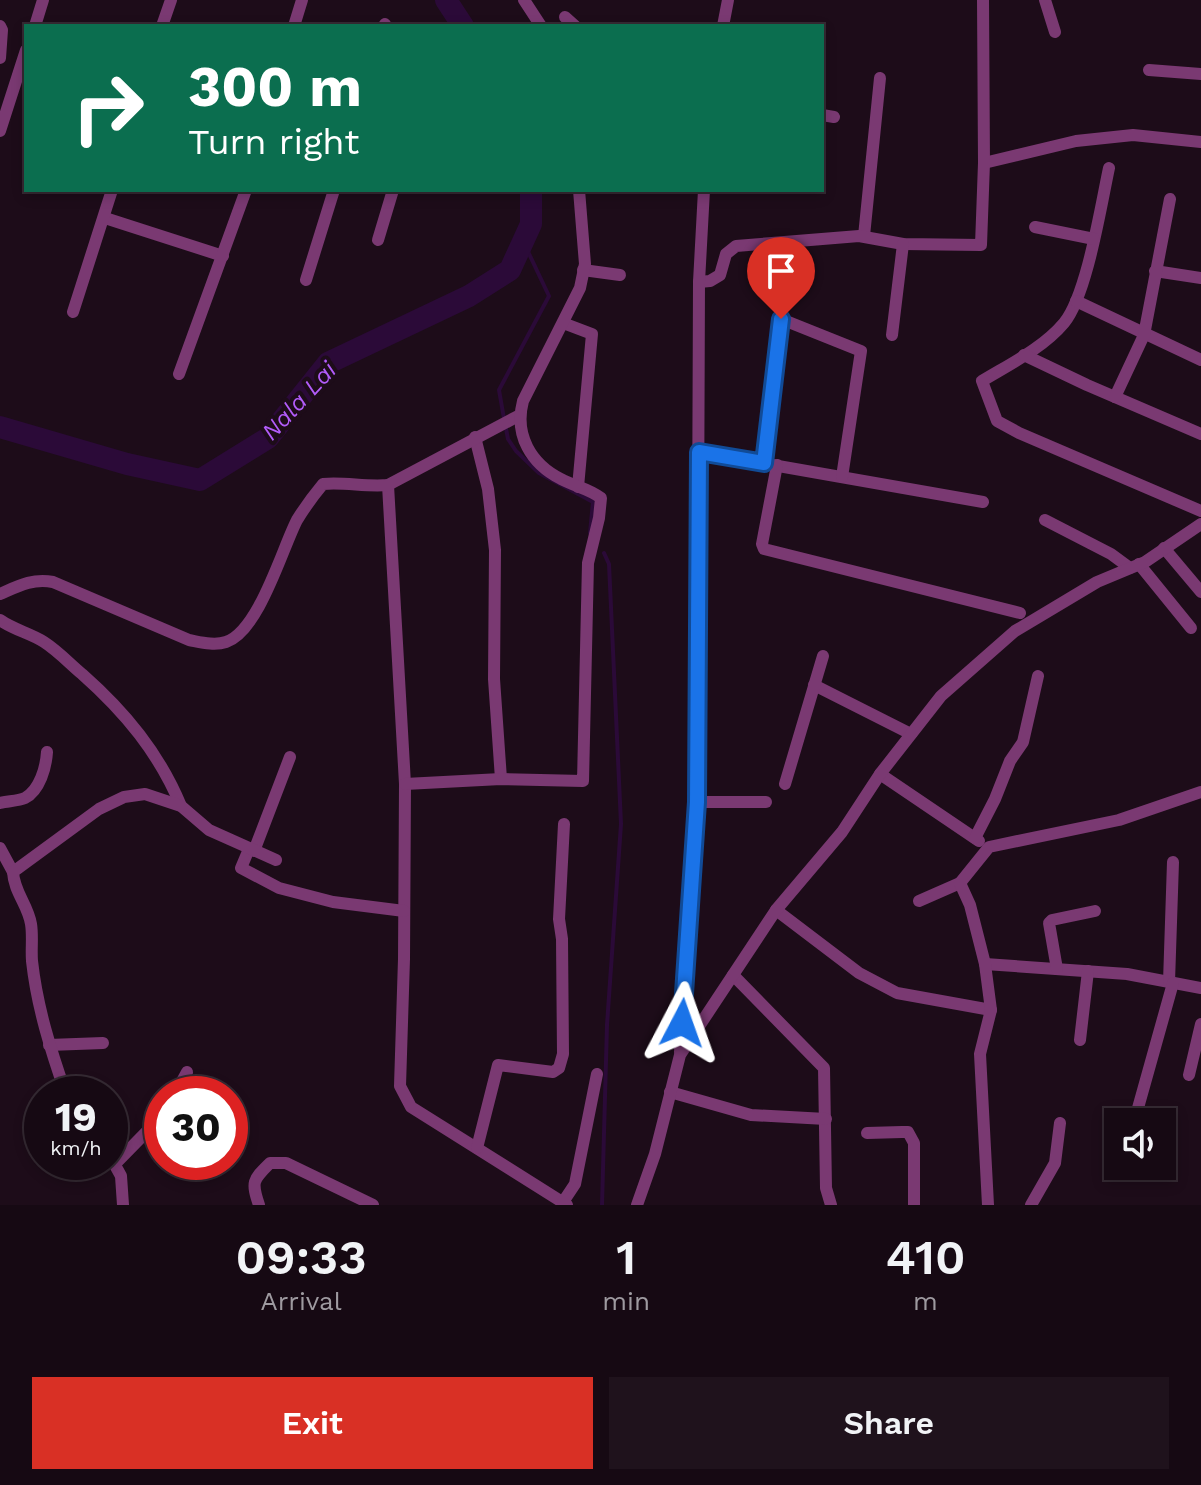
<!DOCTYPE html>
<html lang="en">
<head>
<meta charset="utf-8">
<style>
  :root { --surface:#160913; --page:#1f121c; --text:#f1f3f6; --muted:#9e9aa0; --line:#352a33; --accent:#d93025 }
  body { margin:0; font-family:"Work Sans",sans-serif; background:var(--page); color:var(--text); height:100vh; display:flex; flex-direction:column; font-size:30px; white-space:nowrap }
  * { box-sizing:border-box; margin:0 }
  p { font-size:26px; color:var(--muted) }
  .icon { flex:none; width:44px; height:44px; fill:none; stroke:currentColor; stroke-width:2; stroke-linecap:round; stroke-linejoin:round }
  .map { position:relative; height:1205px; overflow:hidden }
  .details { display:flex; flex-direction:column; background:var(--surface); flex:1 }
  .details>* { flex:none }
  .banner { position:absolute; left:24px; top:24px; width:800px; height:168px; border-radius:0px; box-shadow:0 4px 12px #0003,0 0 0 2px var(--line); background:#0b6e4f; color:#fff; overflow:hidden }
  .controls { position:absolute; left:1104px; top:1108px; display:grid; gap:16px }
  .controls a { display:grid; place-items:center; width:72px; height:72px; border-radius:0px; background:var(--surface); box-shadow:0 4px 12px #0003,0 0 0 2px var(--line); font-size:40px }
  .speed { position:absolute; left:24px; top:1076px; display:flex; gap:16px; font-size:40px; font-weight:700; text-align:center }
  .speed>* { display:grid; place-content:center; width:104px; height:104px; border-radius:50%; background:var(--surface); box-shadow:0 4px 12px #0003,0 0 0 2px var(--line); line-height:1 }
  .speed small { font-size:20px; font-weight:400 }
  .speed .limit { border:12px solid #d22; background:#fff; color:#111 }
  .pin { position:absolute; display:grid; place-items:center; width:68px; height:68px; color:#fff; margin:-82px -34px; border-radius:50% 50% 50% 0; rotate:-45deg; box-shadow:0 0 8px #0007 }
  .pin .icon { rotate:45deg }
  .me { position:absolute; width:88px; margin:-44px; rotate:4deg; stroke-linejoin:round; filter:drop-shadow(0 0 6px #0008) }
  .turn { display:flex; align-items:center; gap:28px; height:168px; padding:0 32px; font-size:36px }
  .turn .icon { width:104px; height:104px; stroke-width:2.5 }
  .turn b { display:block; font-size:56px; line-height:68px }
  .eta { display:flex; justify-content:space-evenly; align-items:center; height:136px; text-align:center }
  .eta b { font-size:48px; font-weight:600; line-height:56px }
  .primary-button { display:flex; gap:16px; margin-top:auto; padding:16px 32px }
  .primary-button a { flex:1; height:92px; border-radius:0px; background:var(--accent); color:#fff; font-size:32px; font-weight:600; line-height:92px; text-align:center }
  .primary-button a+a { background:var(--page); color:var(--text) }
  .map>svg:first-child { display:block }
  .lines { fill:none; stroke-linecap:round; stroke-linejoin:round }
  .stream { stroke:#2b0a38; stroke-width:4 }
  .river { stroke:#2b0a38; stroke-width:22 }
  .street { stroke:#7a3972; stroke-width:12 }
  .route-casing { stroke:#114b97; stroke-width:20 }
  .route { stroke:#1a73e8; stroke-width:14 }
  .labels { text-anchor:middle; dominant-baseline:central; stroke-width:8; stroke-linejoin:round; paint-order:stroke }
  .water-label { font-size:24px; font-style:italic; fill:#b25cf9; stroke:#1d0c19 }
</style>
</head>
<body>
<div class="map">
<svg width="1201" height="1205" viewBox="0 0 1201 1205">
  <rect width="100%" height="100%" fill="#1d0c19"/>
  <g class="lines">
    <g class="stream">
      <path d="M523,241l26,55 -50,94 4,23 5,26 8,12 23,22 54,29 -3,31"/>
      <path d="M602,1205l5,-180 14,-201 -12,-260 -5,-11"/>
    </g>
    <g class="river">
      <path d="M446,0l17,26"/>
      <path d="M0,427l127,37 73,16 68,-42 60,-75 141,-67 41,-26 21,-46v-34"/>
    </g>
    <g class="street">
      <path d="M524,0l17,26"/>
      <path d="M1045,0l10,32"/>
      <path d="M565,17l10,9"/>
      <path d="M0,26l2,4 -2,28"/>
      <path d="M35,26l8,-26"/>
      <path d="M162,26l9,-26"/>
      <path d="M294,26l8,-26"/>
      <path d="M384,26l1,-2"/>
      <path d="M723,26l5,-26"/>
      <path d="M1149,70l52,4"/>
      <path d="M822,115l12,2"/>
      <path d="M0,131l26,-81"/>
      <path d="M984,163l92,-22 57,-6 68,7"/>
      <path d="M1109,168c-8,37 -22,127 -45,155 -21,25 -54,41 -82,58l15,40 22,12 182,78"/>
      <path d="M105,218l118,38"/>
      <path d="M1035,227l59,12"/>
      <path d="M864,236l16,-158"/>
      <path d="M378,240l15,-50"/>
      <path d="M583,270l37,5"/>
      <path d="M1155,271l46,7"/>
      <path d="M306,280l28,-90"/>
      <path d="M699,282l11,-1 10,-6 6,-21 10,-8 123,-10 44,8 78,1 3,-82 -1,-163"/>
      <path d="M1076,301l125,59"/>
      <path d="M73,312l39,-122"/>
      <path d="M563,323l29,11 -14,153"/>
      <path d="M892,335l11,-91"/>
      <path d="M1024,355l63,30 114,49"/>
      <path d="M179,374l67,-184"/>
      <path d="M1115,397l29,-62 26,-136"/>
      <path d="M475,437l13,52 7,61 -1,129 7,100"/>
      <path d="M699,452l284,50"/>
      <path d="M764,463l17,-144 80,32 -19,126"/>
      <path d="M777,465l-15,79 2,5 256,64"/>
      <path d="M388,485l17,299 -1,175 -4,127 11,21 156,98"/>
      <path d="M1045,520l66,34 19,14"/>
      <path d="M1164,548l37,44"/>
      <path d="M1139,564l52,64"/>
      <path d="M0,594c18,-8 33,-16 53,-12l136,58c11,2 25,6 37,2 33,-11 56,-93 71,-122 8,-13 16,-24 26,-36 22,-2 43,3 65,1l132,-70"/>
      <path d="M0,620c14,10 30,13 44,22 14,9 26,22 38,32 43,38 77,79 99,132"/>
      <path d="M814,685l97,49"/>
      <path d="M880,774l99,67"/>
      <path d="M405,784l96,-5 82,2 5,-218 11,-45 2,-20c-11,-9 -27,-12 -40,-19 -30,-15 -47,-44 -38,-78l57,-113 5,-24 -6,-74"/>
      <path d="M785,784l38,-128"/>
      <path d="M697,802h69"/>
      <path d="M0,803c8,-2 18,-2 25,-5 15,-8 21,-31 22,-46"/>
      <path d="M975,838l20,-39 15,-38 13,-19 15,-66"/>
      <path d="M0,848l13,24"/>
      <path d="M249,849l-8,19 38,20 54,14 71,9"/>
      <path d="M254,851l36,-94"/>
      <path d="M919,901l41,-18"/>
      <path d="M776,910l83,63 38,20 94,17"/>
      <path d="M985,964l142,10 74,14"/>
      <path d="M1057,969l-8,-46 3,-3 43,-9"/>
      <path d="M733,975l91,93 2,120 5,17"/>
      <path d="M1169,982l4,-120"/>
      <path d="M1080,1040l8,-69"/>
      <path d="M49,1045l54,-2"/>
      <path d="M680,1052l17,-250 2,-520 5,-92"/>
      <path d="M1189,1075l12,-51"/>
      <path d="M670,1092l81,23 75,4"/>
      <path d="M66,1094c-15,-43 -29,-87 -34,-133 -1,-12 1,-25 -1,-37 -3,-19 -17,-32 -18,-52l86,-63 25,-12 21,-3 36,12 28,24 67,30"/>
      <path d="M175,1094l12,-22"/>
      <path d="M1136,1122l2,-14 35,-125"/>
      <path d="M867,1133l35,-1h6l6,11v62"/>
      <path d="M477,1148l21,-83 55,7 6,-4 4,-14 -1,-115 -3,-20 5,-95"/>
      <path d="M110,1156l11,20 2,29"/>
      <path d="M115,1164l47,-48"/>
      <path d="M563,1202l12,-18 22,-110"/>
      <path d="M259,1205c-8,-24 -6,-25 11,-42h16l87,42"/>
      <path d="M637,1205l18,-51 25,-99 96,-145 66,-78 38,-58 61,-78 74,-65 82,-49 48,-20 56,-38"/>
      <path d="M988,1205l-8,-151 11,-44 -6,-46 -15,-59 -10,-22 29,-36 130,-27 82,-28"/>
      <path d="M1031,1205l24,-42 5,-40"/>
    </g>
  </g>
  <g class="lines">
    <defs>
      <path id="route" d="M682,1023l15,-221 2,-350 65,11 17,-144"/>
    </defs>
    <use href="#route" class="route-casing"/>
    <use href="#route" class="route"/>
  </g>
  <g class="labels">
    <g class="water-label">
      <text transform="translate(299 401) rotate(-47)">Nala Lai</text>
    </g>
  </g>
</svg>
<div class="controls">
<a><svg class="icon" aria-label="sound" viewBox="0 0 24 24"><path d="M4 9h4l5-4v14l-5-4H4zM17 9q2 3 0 6"/></svg></a>
</div>
<div class="speed"><div>19<small>km/h</small></div><div class="limit">30</div></div>
<div class="pin" style="left:781px;top:319px;background:#d93025"><svg class="icon" aria-label="arrive" viewBox="0 0 24 24"><path d="M6 21V4h12l-3 4 3 4H6"/></svg></div>
<svg class="me" style="left:682px;top:1023px" viewBox="-20 -20 40 40"><path d="M0-17L14 15 0 8-14 15z" fill="#1a73e8" stroke="#fff" stroke-width="4"/></svg>
<div class="banner">
<div class="turn"><svg class="icon" aria-label="right" viewBox="0 0 24 24"><path d="M7 20v-9h11M14 6l5 5-5 5"/></svg><div><b>300 m</b>Turn right</div></div>
</div>
</div>
<section class="details">
<div class="eta">
<div><b>09:33</b><p>Arrival</p></div>
<div><b>1</b><p>min</p></div>
<div><b>410</b><p>m</p></div>
</div>
<div class="primary-button"><a>Exit</a><a>Share</a></div>
</section>
</body>
</html>
